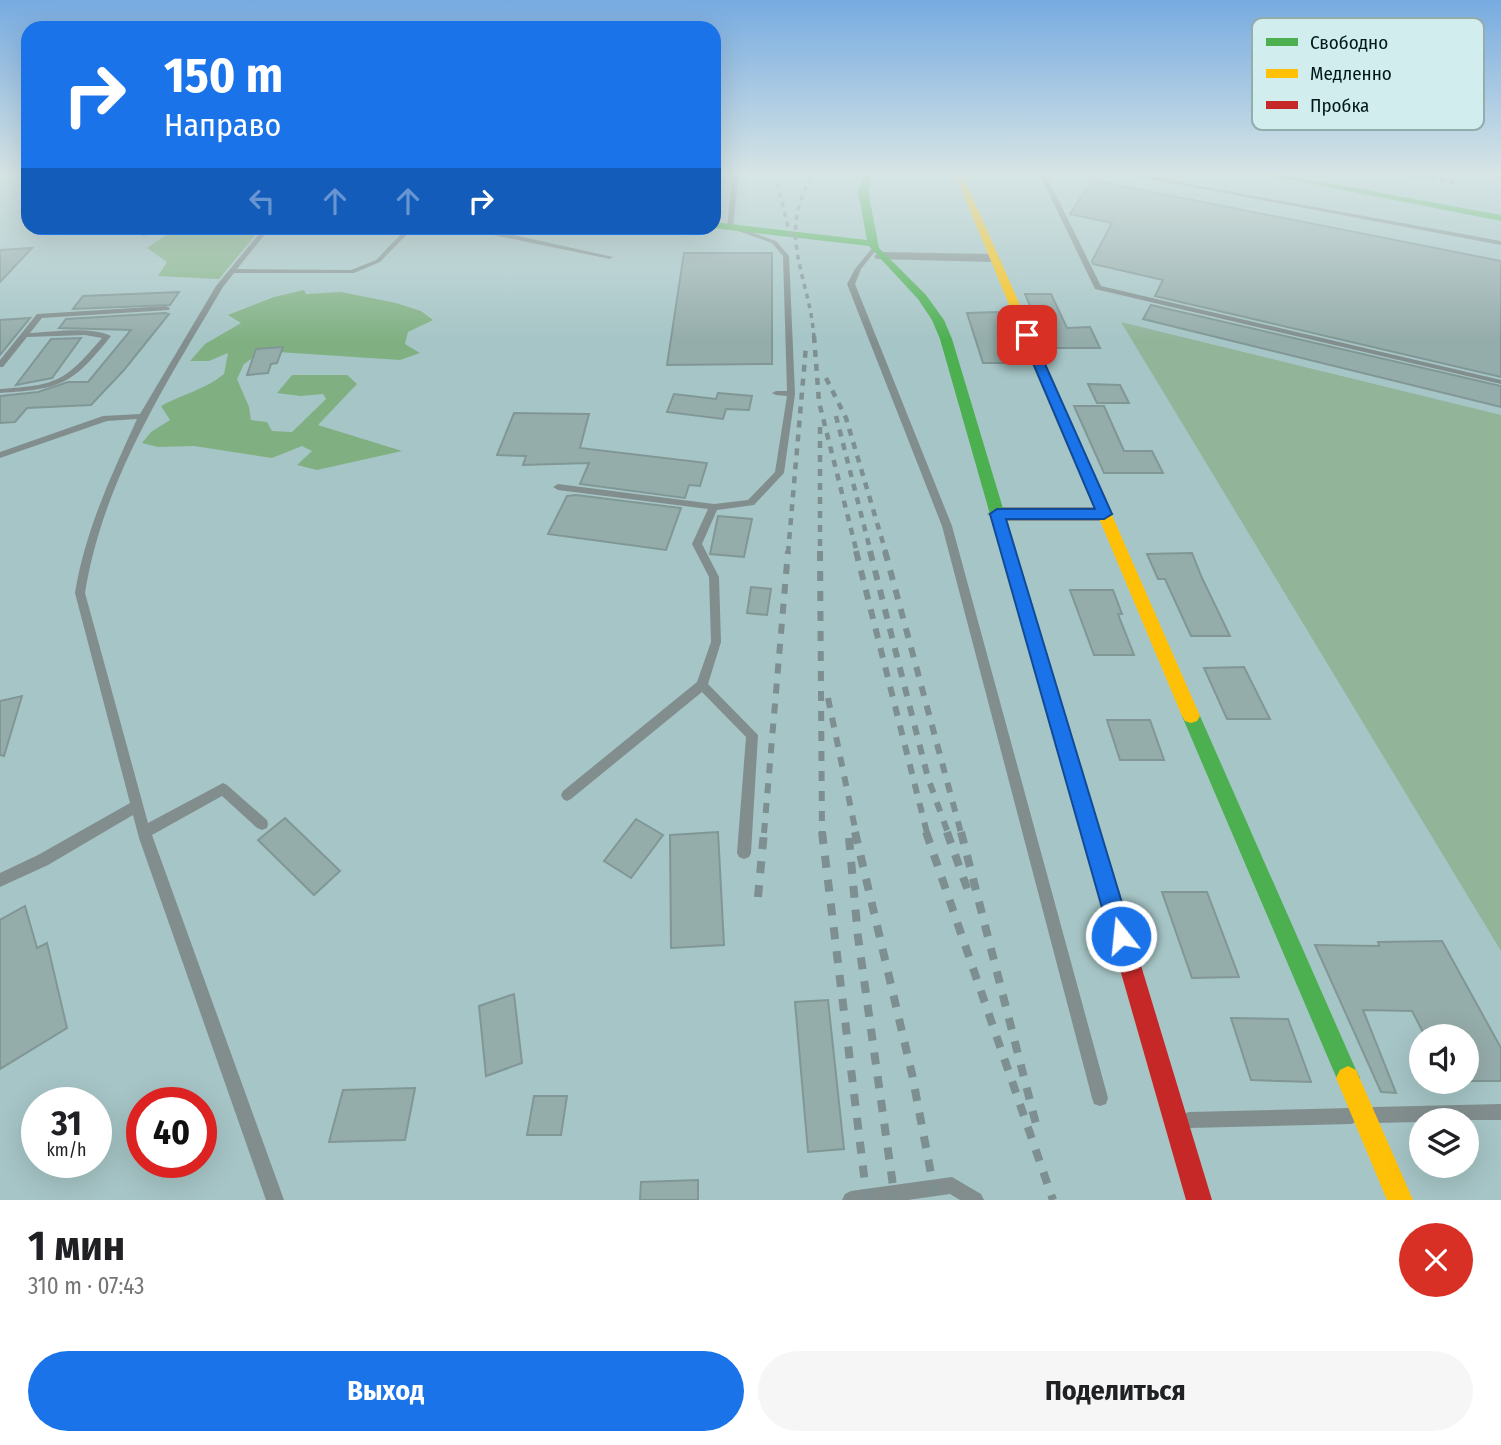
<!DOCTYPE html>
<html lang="ru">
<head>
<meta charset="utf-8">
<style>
  :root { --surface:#fff; --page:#f6f6f6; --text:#202124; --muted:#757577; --accent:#1a73e8 }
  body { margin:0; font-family:"Fira Sans Condensed",sans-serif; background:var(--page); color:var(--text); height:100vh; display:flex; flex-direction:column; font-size:26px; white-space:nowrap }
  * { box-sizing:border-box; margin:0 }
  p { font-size:23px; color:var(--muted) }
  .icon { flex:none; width:38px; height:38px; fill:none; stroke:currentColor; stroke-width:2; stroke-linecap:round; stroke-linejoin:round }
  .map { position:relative; height:1200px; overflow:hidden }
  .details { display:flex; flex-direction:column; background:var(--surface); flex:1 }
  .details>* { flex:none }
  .top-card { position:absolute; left:21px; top:21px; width:700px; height:214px; border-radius:21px; box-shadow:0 7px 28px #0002; background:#1a73e8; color:#fff; overflow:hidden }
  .fabs { position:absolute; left:1409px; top:1024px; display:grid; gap:14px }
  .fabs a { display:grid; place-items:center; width:70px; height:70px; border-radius:50%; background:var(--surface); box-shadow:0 7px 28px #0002; font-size:35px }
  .speed { position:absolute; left:21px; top:1087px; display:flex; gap:14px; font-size:35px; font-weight:700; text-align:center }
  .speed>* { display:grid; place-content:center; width:91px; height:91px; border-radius:50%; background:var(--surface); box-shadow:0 7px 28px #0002; line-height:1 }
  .speed small { font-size:18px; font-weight:400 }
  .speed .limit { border:10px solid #d22; background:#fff; color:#111 }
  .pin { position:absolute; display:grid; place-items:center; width:60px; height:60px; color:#fff; margin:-30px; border-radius:14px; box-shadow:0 4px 10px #0006 }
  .me { position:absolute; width:77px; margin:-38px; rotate:344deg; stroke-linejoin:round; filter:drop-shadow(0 0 5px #0008) }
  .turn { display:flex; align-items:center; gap:24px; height:147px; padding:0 28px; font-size:32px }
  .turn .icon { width:91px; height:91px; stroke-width:2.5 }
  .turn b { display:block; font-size:49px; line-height:60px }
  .lanes { display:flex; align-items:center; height:66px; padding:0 28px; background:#0003; justify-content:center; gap:35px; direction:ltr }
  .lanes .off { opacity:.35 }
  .round { display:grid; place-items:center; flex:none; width:74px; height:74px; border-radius:37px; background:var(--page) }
  .head { display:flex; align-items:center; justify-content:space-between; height:119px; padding:0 28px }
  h1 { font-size:42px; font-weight:700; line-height:52px }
  .cta { display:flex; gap:14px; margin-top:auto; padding:14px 28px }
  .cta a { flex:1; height:80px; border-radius:42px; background:var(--accent); color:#fff; font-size:28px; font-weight:700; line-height:80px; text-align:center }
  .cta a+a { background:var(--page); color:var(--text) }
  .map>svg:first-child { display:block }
  .green { fill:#92b499 }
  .forest { fill:#80b082 }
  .building { fill:#94acaa; stroke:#809796; stroke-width:2 }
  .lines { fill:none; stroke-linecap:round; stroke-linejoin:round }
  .lane { fill:#828e8e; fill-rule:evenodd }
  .street { fill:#828e8e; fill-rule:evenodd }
  .fast { fill:#4caf50; fill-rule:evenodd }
  .slow { fill:#ffc107; fill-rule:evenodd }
  .jam { fill:#c62828; fill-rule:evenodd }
  .rail-far3 { stroke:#7d8f90; stroke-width:3.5; stroke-dasharray:5 5; stroke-linecap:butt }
  .rail-far2 { stroke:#7d8f90; stroke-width:4.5; stroke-dasharray:7 7; stroke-linecap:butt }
  .rail-far1 { stroke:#7d8f90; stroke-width:6; stroke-dasharray:10 10; stroke-linecap:butt }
  .rail { stroke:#7d8f90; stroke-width:8; stroke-dasharray:12 12; stroke-linecap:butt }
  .route { fill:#1a73e8; stroke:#114b97; stroke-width:2 }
  .key { fill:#d1eded; stroke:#93adad; stroke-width:2 }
  .key-label { font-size:19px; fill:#021819 }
</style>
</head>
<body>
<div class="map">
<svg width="1501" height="1200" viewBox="0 0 1501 1200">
  <rect width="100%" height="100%" fill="#a6c5c6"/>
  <path class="green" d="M1121,322l380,93v536z"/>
  <g class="forest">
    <path d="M177,228h84l-42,51 -61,-3 9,-14 -20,-14z"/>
    <path d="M304,290l2,4 35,-2 55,11 25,8 12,9 -25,12 -3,12 15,9 -20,7 -137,-9 -19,13 -7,15 12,28 2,13 16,2 5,9 20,1 34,-33 -3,-5 -22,2 -24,-3 15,-18h55l10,9 -39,41 84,26 -85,19 -20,-5 15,-14 -10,-5 -30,12 -78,-12 -36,1 -16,-4 9,-11 19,-12 -9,-14c22,-12 45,-17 63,-32l4,-21 -19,8h-19l15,-17 36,-21 -13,-8 46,-18z"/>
  </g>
  <g class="building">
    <path d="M1092,180l409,81v116l-346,-81 8,-16 -70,-16 -1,-3 20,-38 -42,-9z"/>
    <path d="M32,248l-32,34v-32z"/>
    <path d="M684,253h88v111l-105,1z"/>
    <path d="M179,292l-9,13 -97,4 10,-13z"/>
    <path d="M1025,294h26l16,34 23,-1 10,21h-52z"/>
    <path d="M1151,305l350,81v21l-358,-88z"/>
    <path d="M998,312l20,51h-35l-16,-50z"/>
    <path d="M165,313l4,1 -45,56 -33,35 -64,3 -12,14 -15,1v-27l38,-4 30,-10h20l43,-52 -72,-2 7,-9z"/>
    <path d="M30,318l-30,37v-35z"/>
    <path d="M81,338l-29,40 -36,7 35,-46z"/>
    <path d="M283,347l-6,16 -6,1 -3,9 -21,2 9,-26z"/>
    <path d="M1088,384l32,1 9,18h-32z"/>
    <path d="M718,393l34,3 -3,14 -23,-1 -3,10 -56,-7 7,-18 42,5z"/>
    <path d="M1074,406h30l20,45h28l11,22h-59z"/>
    <path d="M514,413l75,1 -9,34 127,15 -7,23 -11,-1 -4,13 -105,-14 9,-21 -66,2 3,-9 -29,-1z"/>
    <path d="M576,495l105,13 -15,42 -118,-16 19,-38z"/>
    <path d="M718,516l34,3 -8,38 -34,-3z"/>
    <path d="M1192,553l10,25 28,58h-39l-26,-57h-7l-11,-25z"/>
    <path d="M751,587l20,2 -4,26 -20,-2z"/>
    <path d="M1070,590h43l9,24h-4l16,41h-40z"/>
    <path d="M1244,667l26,52h-43l-23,-51z"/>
    <path d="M22,696l-18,60 -4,-1v-54z"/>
    <path d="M1107,720h43l14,40h-44z"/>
    <path d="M285,818l55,53 -26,24 -56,-55z"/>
    <path d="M636,819l27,16 -32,43 -27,-17z"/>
    <path d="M718,832l6,113 -53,3 -1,-113z"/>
    <path d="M1162,892h45l32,85 -47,1z"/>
    <path d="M25,906l12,42 10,-5 20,85 -67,41v-149z"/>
    <path d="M1442,941l59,107v33h-35v-45h-41l-13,-25 -49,-1 33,83 -15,-1 -66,-147 64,1 -1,-4z"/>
    <path d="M514,994l8,69 -36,13 -7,-70z"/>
    <path d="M828,1000l16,149 -36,3 -13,-150z"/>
    <path d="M1231,1018l57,1 23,63 -60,-2z"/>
    <path d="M415,1088l-10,52 -76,2 14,-52z"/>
    <path d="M534,1096h33l-6,39h-34z"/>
    <path d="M698,1180v20h-58l1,-18z"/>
  </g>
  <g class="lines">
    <g class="lane">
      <path d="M733,173h6l-6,54 -3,2 -3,-2z"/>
      <path d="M1039,173h6l56,113 400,94v4l-406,-95z"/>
      <path d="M1118,173h11l372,68v4z"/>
      <path d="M125,228h7l16,7 -5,1z"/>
      <path d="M264,228h6l-33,41 114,1 25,-10 31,-32h6l-33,34 -26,11h-120l-11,14c-57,97 -120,193 -138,306l63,230 75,-40 4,2 40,35 1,4 -1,4 -5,2 -5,-2 -35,-32 -70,39 132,365h-18l-127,-362 -6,-23 -85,50 -48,22v-14l38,-18 92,-52 -55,-210c10,-62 36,-117 62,-174l-30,2 -107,37v-6l103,-36 37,-2 76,-128z"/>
      <path d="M482,228h7l6,3 118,26 -3,2 -117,-24z"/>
      <path d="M740,228l36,13 13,15 6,138 -11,79 -30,32 -37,5 -15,34 17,33 2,65 -13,42 50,51 -7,118 -2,4 -5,2 -5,-2 -2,-4 9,-116 -44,-45 -131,107 -4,2 -4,-2 -2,-4 2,-4 134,-109 14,-40 -2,-65 -17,-33 16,-35 -150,-19 -5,-3 5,-3 156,20 34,-4 27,-28 12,-76 -11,-1 -4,-2 4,-2h11l-4,-135 -11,-13 -34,-12 -1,-1z"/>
      <path d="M872,248l5,1 -16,20 -6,15 97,242 156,572 -2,6 -6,2 -6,-2 -2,-6 -150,-572 -95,-242 8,-15z"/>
      <path d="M166,306l4,2 -1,2 -127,8 -12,15c23,-1 61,-7 81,3 -39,49 -50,53 -111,57v-4c58,-4 64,-7 102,-51l-17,-3 -58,2 -24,30h-3v-7l37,-46z"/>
      <path d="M1501,1104v16h-80v2l-47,1 -6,-2 -2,-6 2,-6 6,-2z"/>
      <path d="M1351,1108l6,2 2,6 -2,6 -6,2 -162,4 -6,-2 -2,-6 2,-6 6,-2z"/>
      <path d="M952,1177l29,17 3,6h-24l-10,-6 -42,6h-66l3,-6 6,-3z"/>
    </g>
    <g class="street">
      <path d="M881,252l112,2 7,4 -7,4 -117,-3 -2,-3z"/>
      <path d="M997,507h107l10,7 -10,7h-107l-10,-7z"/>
    </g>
    <g class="fast">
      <path d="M864,173h8l-4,18 11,57 47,47 18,25 8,19 115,382 -3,5 -6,3 -6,-3 -3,-5 -109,-382 -8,-19 -14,-21 -49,-53 -157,-18 2,-6 153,18 -9,-49z"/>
      <path d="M1256,173h17l228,42v6z"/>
      <path d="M1191,709l6,2 3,5 156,354 4,8 -4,8 -8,4 -8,-4 -158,-370 3,-5z"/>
    </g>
    <g class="slow">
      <path d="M954,173h8l238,543 -3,5 -6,2 -6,-2 -3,-5z"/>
      <path d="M1348,1066l8,4 57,130h-26l-51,-122 4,-8z"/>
    </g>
    <path class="jam" d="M1058,713l6,3 3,5 145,479h-26l-137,-479 3,-5z"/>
    <g class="rail-far3">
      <path d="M775,173l16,66"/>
      <path d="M1401,173l54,10"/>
      <path d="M814,338c-4,-62 -40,-105 1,-165"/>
    </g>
    <g class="rail-far2">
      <path d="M814,336l5,66 38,151"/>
      <path d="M826,378l20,40 40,135"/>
      <path d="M836,416l35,137"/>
      <path d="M820,427v126"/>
      <path d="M788,553l18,-207"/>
    </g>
    <g class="rail-far1">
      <path d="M820,551l2,282"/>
      <path d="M856,551l71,282"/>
      <path d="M870,551l58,227 20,55"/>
      <path d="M885,551l76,282"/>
      <path d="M828,698l28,135"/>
      <path d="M764,833l24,-282"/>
    </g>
    <g class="rail">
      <path d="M822,832l45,368"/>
      <path d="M855,832l57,242 24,126"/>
      <path d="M926,832l127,368"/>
      <path d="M947,832l21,59"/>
      <path d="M961,832l76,296"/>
      <path d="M849,838l9,99 37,263"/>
      <path d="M758,897l6,-65"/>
    </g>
  </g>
  <linearGradient id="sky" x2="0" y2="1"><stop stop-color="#77abe1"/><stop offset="0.51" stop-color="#d7e5e5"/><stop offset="1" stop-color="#d7e5e5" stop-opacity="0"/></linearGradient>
  <rect width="1501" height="341" fill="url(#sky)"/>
  <path class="route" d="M1027,331l5,4 80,179 -8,5h-98l126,417 -3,7 -8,3 -8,-3 -3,-7 -120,-422 7,-5h98l-74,-174z"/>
  <rect x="1252" y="18" width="232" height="112" rx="10" class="key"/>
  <rect x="1266" y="38" width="32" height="8" fill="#4caf50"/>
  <rect x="1266" y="69" width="32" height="9" fill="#ffc107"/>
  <rect x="1266" y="101" width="32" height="8" fill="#c62828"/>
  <g class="key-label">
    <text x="1310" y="49">Свободно</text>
    <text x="1310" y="80">Медленно</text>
    <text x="1310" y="112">Пробка</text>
  </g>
</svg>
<div class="fabs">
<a><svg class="icon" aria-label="sound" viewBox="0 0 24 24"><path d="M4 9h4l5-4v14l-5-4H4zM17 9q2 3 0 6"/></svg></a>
<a><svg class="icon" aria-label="layers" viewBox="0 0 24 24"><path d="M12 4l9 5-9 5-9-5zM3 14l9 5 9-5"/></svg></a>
</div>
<div class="speed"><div>31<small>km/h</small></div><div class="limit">40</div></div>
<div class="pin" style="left:1027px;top:335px;background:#d93025"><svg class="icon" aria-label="arrive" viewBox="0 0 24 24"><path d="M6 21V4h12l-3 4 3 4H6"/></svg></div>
<svg class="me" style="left:1121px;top:936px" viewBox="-20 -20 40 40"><circle r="17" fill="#1a73e8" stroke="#fff" stroke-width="3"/><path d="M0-11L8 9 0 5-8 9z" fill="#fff"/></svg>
<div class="top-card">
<div class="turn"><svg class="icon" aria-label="right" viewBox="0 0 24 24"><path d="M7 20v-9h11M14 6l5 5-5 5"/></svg><div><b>150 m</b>Направо</div></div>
<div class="lanes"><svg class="icon off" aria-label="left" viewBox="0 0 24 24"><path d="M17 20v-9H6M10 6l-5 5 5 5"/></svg><svg class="icon off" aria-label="ahead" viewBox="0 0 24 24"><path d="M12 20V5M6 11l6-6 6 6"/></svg><svg class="icon off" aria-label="ahead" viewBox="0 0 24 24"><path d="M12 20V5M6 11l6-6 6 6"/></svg><svg class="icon" aria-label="right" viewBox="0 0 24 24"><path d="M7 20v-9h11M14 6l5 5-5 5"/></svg></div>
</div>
</div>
<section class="details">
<div class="head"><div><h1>1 мин</h1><p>310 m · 07:43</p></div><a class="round" style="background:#d93025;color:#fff"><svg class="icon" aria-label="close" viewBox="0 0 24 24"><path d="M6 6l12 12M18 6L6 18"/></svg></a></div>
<div class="cta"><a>Выход</a><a>Поделиться</a></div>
</section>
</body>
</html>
